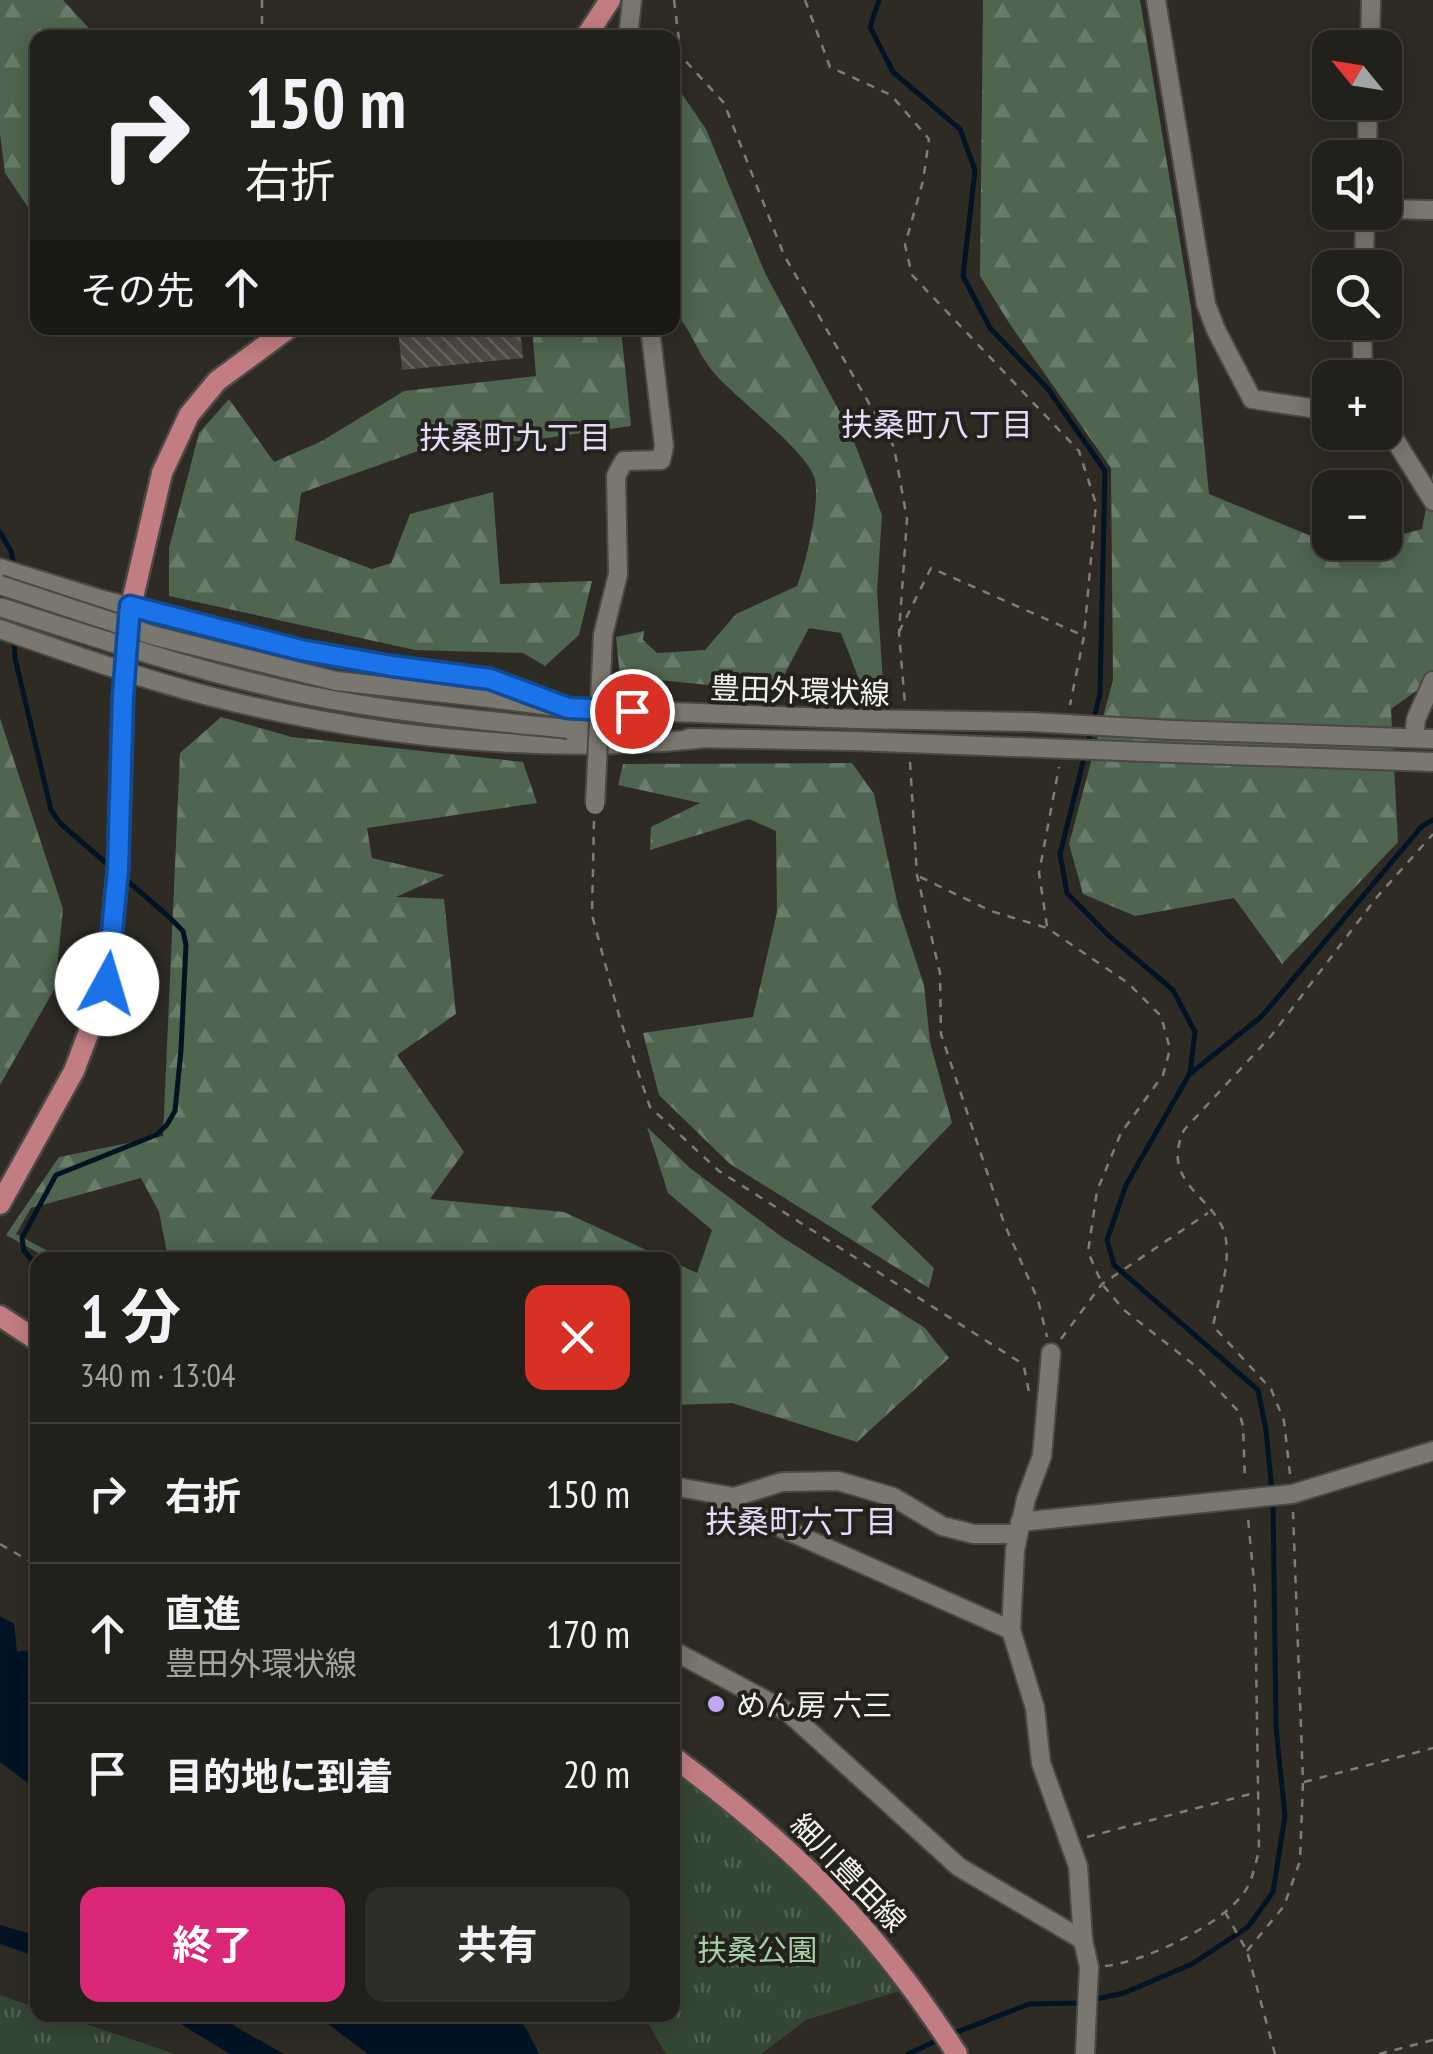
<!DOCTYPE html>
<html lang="ja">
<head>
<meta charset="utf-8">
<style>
  :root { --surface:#22201b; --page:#2e2d28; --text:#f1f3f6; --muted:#a2a3a3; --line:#3f3e3a; --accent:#db2777 }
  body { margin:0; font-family:"PT Sans Narrow","Noto Sans JP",sans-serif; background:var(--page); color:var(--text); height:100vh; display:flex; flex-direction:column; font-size:38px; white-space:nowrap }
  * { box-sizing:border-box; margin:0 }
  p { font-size:32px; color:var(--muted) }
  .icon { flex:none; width:55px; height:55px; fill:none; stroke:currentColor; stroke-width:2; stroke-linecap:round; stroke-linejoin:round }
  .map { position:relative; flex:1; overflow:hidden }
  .details { position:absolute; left:30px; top:1252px; width:650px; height:770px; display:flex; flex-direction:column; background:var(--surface); border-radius:20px; box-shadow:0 5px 25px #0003,0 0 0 2px var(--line) }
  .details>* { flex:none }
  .top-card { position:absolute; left:30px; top:30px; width:650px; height:305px; border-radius:20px; box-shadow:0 5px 25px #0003,0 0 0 2px var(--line); background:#22201b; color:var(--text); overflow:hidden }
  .needle { width:65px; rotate:300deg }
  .tools { position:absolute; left:1312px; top:30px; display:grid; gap:20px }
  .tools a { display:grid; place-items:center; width:90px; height:90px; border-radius:20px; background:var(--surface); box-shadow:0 5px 25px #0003,0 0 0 2px var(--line); font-size:50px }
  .pin { position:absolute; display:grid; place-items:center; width:85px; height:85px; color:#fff; margin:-42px; border:5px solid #fff; border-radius:50%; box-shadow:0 2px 10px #0007 }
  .me { position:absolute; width:110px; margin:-55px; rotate:6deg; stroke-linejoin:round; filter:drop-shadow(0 0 8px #0008) }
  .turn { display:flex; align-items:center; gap:35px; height:210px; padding:0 50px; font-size:45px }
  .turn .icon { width:130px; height:130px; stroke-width:2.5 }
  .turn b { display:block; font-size:70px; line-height:85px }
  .then { display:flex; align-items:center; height:95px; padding:0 50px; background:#0003; gap:20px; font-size:38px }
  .round { display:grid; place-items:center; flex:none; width:105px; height:105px; border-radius:20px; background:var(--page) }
  .summary { display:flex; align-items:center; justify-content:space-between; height:170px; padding:0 50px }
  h1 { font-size:60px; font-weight:700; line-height:75px }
  .button { display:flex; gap:20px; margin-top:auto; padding:20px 50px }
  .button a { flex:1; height:115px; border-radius:20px; background:var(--accent); color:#fff; font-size:40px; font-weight:700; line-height:115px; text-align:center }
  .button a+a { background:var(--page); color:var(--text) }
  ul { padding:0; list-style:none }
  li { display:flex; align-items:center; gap:30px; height:140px; padding:0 50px; border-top:2px solid var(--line) }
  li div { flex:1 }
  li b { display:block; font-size:38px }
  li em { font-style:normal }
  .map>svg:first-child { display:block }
  .forest { fill:url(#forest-firs) }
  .park { fill:url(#park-tufts) }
  .water { fill:#021324 }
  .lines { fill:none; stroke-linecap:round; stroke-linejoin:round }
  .stream { stroke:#021324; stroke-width:5 }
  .building { fill:url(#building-back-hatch) }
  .minor-casing { stroke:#4a4943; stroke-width:22 }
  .major-casing { stroke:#4a4943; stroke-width:25 }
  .path { stroke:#7f7d77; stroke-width:2.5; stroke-dasharray:8 8; stroke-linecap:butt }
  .minor { stroke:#79776f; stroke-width:18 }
  .major { stroke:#c27d82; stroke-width:20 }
  .minor-bridge-casing { stroke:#4a4943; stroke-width:22; stroke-linecap:butt }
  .minor-bridge { stroke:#79776f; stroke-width:18 }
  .route-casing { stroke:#114b97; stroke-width:25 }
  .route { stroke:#1a73e8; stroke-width:18 }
  .poi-dot { fill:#bfa8f4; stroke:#23211b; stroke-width:4 }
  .labels { text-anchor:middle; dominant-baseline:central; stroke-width:8; stroke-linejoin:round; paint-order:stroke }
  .street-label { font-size:30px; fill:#f3f2ed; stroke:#23211b }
  .poi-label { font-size:30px; fill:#f3f2ed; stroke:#23211b; text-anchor:start }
  .park-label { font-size:30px; fill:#a7d0a5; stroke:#23211b }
  .neighbourhood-label { font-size:32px; fill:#e4dcf9; stroke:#23211b }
</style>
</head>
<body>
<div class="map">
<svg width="1433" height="2054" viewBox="0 0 1433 2054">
  <defs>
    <pattern id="forest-firs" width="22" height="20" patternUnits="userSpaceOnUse" patternTransform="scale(2.5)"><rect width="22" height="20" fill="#4f654f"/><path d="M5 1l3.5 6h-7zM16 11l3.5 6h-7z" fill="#697c69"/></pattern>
    <pattern id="park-tufts" width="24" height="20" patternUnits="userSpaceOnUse" patternTransform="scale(2.5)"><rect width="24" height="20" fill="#344733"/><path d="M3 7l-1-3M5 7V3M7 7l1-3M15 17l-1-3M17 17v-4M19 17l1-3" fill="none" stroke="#526251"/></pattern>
    <pattern id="building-back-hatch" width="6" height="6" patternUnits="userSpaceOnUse" patternTransform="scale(2.5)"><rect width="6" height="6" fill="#4f4944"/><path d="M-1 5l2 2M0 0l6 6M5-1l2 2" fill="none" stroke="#69645f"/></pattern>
  </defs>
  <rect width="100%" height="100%" fill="#2d2b24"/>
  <g class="forest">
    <path d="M0,0h63l34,37 -59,1 -1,183 -32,-48 -5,-39z"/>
    <path d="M983,0h157l51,308 18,186 136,56 40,-8v-3l37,-10 11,-57v207l-42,30 7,133 -116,122 -48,-66 -99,18 -52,-22 -14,-50 44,-164 -2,-212 -102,-145 -29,-47z"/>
    <path d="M673,81l33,48 59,144 85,158 32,84 -5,76 6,92 -21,4 -21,-54 -32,-5 -34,64 -155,-16 -4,-39 28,-6 -1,9 14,13 48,-3 31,-36 61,-28c9,-23 23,-82 18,-106 -7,-30 -84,-84 -105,-112 -15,-20 -19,-39 -37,-58z"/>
    <path d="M532,328h89l10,98 -99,14 -103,7 -128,46 -6,47 77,29 19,-6 19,-49 83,-22 7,92 92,-3 -13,54 -34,31 -22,-13 -108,-3 -246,-54v-48l30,-115 30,-34 45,63 48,-21 82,-50 132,-15z"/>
    <path d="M221,717l71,20 231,25 14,41 -170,25 5,30 73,17 -49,22 48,2 12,115 -59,41 67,97 -34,47 134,13 104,48h-505l5,-2 -9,-46 -18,-34 -110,30 -15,26 32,17 46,9 -48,-3 -40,-22 53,-78 104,-21 17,-383z"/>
    <path d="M0,718l63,191 -8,79 -55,97z"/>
    <path d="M852,763l22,31 24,112 26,79 6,57 22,81 -81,84 63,61 -5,20 -199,-124 -71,-69 -16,-62 110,-16 24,-105 -1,-81 -27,-12 -99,31 1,-23 49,-24 -82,-18 5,-21z"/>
    <path d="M647,1127l43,41 92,69 143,91 24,30 -92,84 -125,-39 -59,2v-143l24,11 15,-43 -44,-37z"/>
  </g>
  <g class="park">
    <path d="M673,1763l70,58 87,83 69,87 -93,29 -45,34h-95l-23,-39h29z"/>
    <path d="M0,1995l37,13 1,7h21l116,39h-175z"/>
  </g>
  <g class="water">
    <path d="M0,1616l14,8 3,28 20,-3v141l-37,-28z"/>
    <path d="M0,1925l37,11v21l-37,-13z"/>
    <path d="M166,2015h49l69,39h-54z"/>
    <path d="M316,2015h197l13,13 13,26h-171z"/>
  </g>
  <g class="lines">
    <g class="stream">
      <path d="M879,0l-9,27 23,45 67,57 15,41 -12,106 27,52 58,61 57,82 -5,223 -40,160 7,39 41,42 65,55 22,42 -5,41 -64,112 -19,55 7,25 144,125 8,40 6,61"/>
      <path d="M0,532l11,19 3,15"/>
      <path d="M13,617l2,41 36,152 10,14 52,45"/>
      <path d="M1191,1073l71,-57 160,-190 11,-6"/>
      <path d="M38,1267l-14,-16 -2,-13 34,-63 100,-40 10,-9 9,-15 6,-61 5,-105 -3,-14 -15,-15 -46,-40"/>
      <path d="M952,2034l77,-30 48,-1 47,-10 68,-29 56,-37 25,-35 12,-76 -9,-89 -3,-225"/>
      <path d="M908,2054l34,-16"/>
    </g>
  </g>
  <path class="building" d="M398,328h122l3,30 -121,12z"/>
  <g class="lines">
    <defs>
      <g id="minor">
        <path d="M1156,0l50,304 10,26 36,69 78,12"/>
        <path d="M628,38l4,-38"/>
        <path d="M1370,48l1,-48"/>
        <path d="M1367,158l1,-56"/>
        <path d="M1385,209l48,1"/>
        <path d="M1364,268l1,-56"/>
        <path d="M1362,322l1,56"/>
        <path d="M1385,424l48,77"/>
        <path d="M0,568l103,32 198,50 91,17 98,12 77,29"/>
        <path d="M0,629c69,24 139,49 209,67 159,40 326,59 489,43"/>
        <path d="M603,635l15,-61 -2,-98 8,-15 37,-1 3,-14 -14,-118"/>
        <path d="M489,698l78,10 290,11"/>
        <path d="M568,729l80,6"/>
        <path d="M1172,730l261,9"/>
        <path d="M689,738l165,3"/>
        <path d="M1414,738l2,-19 17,-38"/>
        <path d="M1174,753l259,9"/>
        <path d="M1051,1353l-9,103 -16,43 -11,51 -4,80 24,78 6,55 37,103 5,74 6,27 -4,87"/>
        <path d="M672,1486l62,11 48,-15 56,-1 55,16 49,29 32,8h44"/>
        <path d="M719,1500l292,130"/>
        <path d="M1020,1522l272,-28 141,-43"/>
        <path d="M672,1650l116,62 171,155 124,73"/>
      </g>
      <g id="major">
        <path d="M585,38l25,-38"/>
        <path d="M0,1204l74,-133 33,-87 11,-115 5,-172 8,-91 31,-133 27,-58 28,-34 72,-53"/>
        <path d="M0,1316l38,25"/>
        <path d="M672,1756c121,90 204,171 285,298"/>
      </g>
    </defs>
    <use href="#minor" class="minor-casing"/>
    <use href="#major" class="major-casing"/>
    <g class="path">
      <path d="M262,0v38"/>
      <path d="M674,0l7,56 43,47 60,152 110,192 13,72 -8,114 6,71"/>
      <path d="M805,0l25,67 61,28 38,44 -6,42 -18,64 7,30 167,176 17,53 -12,132 -14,69"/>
      <path d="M899,632l32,-64 151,67"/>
      <path d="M910,762l7,113 23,98 1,61 63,189 34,77 9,37"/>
      <path d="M594,821l-2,94 28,104 30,88 69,64 299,190 6,6 5,25"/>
      <path d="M920,877l71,34 56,17 81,55 33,33 9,33 -7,26 -42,58 -24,58 -9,61 14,32 22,26 74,58 41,44 4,14 2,55"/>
      <path d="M1047,926l-8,-53 20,-106"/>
      <path d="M1061,1339l41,-55 106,-71"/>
      <path d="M1290,1474l-6,-53 -13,-32 -58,-63c5,-26 17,-59 13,-86 -6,-43 -68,-54 -42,-110l87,-94 106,-139 56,-63"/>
      <path d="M0,1544l38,22"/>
      <path d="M1304,1782l129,-34"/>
      <path d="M1087,1837l171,-45"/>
      <path d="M1225,1912l22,39 28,103"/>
      <path d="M1247,1951l37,-45 16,-45 3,-79 -10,-270"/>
      <path d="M1105,1966c40,-4 122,-43 142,-78 6,-11 9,-26 12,-38l-4,-258 -7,-74"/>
      <path d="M1379,2054l54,-14"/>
    </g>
    <use href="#minor" class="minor"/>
    <use href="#major" class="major"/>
    <defs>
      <g id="minor-bridge">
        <path d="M0,585l155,51 181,45 153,17"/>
        <path d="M0,607c99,32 200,65 302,87 87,18 177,26 266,35"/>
        <path d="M857,719l174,3 141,8"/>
        <path d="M854,741l320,12"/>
        <path d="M595,805l8,-170"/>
      </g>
    </defs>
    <use href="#minor-bridge" class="minor-bridge-casing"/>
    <use href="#minor-bridge" class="minor-bridge"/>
  </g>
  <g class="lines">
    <defs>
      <path id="route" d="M107,984l11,-115 5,-173 7,-90 171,44 91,16 98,13 78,29 64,3"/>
    </defs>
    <use href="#route" class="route-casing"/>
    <use href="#route" class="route"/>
  </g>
  <circle class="poi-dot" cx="716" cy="1704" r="10"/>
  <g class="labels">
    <g class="street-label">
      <text transform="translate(800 690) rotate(2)">豊田外環状線</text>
      <text transform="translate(849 1872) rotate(46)">細川豊田線</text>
    </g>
    <g class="poi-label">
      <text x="736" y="1704">めん房 六三</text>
    </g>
    <g class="park-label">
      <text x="757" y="1949">扶桑公園</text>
    </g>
    <g class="neighbourhood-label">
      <text x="937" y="424">扶桑町八丁目</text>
      <text x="515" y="437">扶桑町九丁目</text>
      <text x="801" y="1521">扶桑町六丁目</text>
    </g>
  </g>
</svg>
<div class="tools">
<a><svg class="needle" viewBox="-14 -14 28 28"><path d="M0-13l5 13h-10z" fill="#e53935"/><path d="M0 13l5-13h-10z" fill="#a2a3a3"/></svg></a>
<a><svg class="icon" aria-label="sound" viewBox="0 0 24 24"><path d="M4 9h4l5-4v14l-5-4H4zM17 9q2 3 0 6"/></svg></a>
<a><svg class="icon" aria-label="search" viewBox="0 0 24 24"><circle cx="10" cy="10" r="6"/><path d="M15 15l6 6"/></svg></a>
<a>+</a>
<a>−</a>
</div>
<div class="pin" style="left:632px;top:711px;background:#d93025"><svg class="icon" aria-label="arrive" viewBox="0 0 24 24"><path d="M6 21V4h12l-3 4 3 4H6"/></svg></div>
<svg class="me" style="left:107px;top:984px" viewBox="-20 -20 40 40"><circle r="19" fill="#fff"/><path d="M0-13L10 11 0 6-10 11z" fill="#1a73e8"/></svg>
<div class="top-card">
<div class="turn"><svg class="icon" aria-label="right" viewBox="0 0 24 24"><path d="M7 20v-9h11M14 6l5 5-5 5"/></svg><div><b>150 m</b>右折</div></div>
<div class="then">その先<svg class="icon" aria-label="ahead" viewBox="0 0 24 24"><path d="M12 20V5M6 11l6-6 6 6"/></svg></div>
</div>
<section class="details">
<div class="summary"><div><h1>1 分</h1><p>340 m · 13:04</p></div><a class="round" style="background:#d93025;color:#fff"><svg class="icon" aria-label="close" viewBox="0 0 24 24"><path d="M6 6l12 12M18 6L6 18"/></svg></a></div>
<ul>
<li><svg class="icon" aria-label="right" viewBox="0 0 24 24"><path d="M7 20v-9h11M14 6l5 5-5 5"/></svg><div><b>右折</b></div><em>150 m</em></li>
<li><svg class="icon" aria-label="ahead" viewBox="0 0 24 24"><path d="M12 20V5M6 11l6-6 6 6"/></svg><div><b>直進</b><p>豊田外環状線</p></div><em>170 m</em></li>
<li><svg class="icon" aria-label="arrive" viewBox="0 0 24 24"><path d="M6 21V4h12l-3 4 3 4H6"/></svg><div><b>目的地に到着</b></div><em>20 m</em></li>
</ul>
<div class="button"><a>終了</a><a>共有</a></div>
</section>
</div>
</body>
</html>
